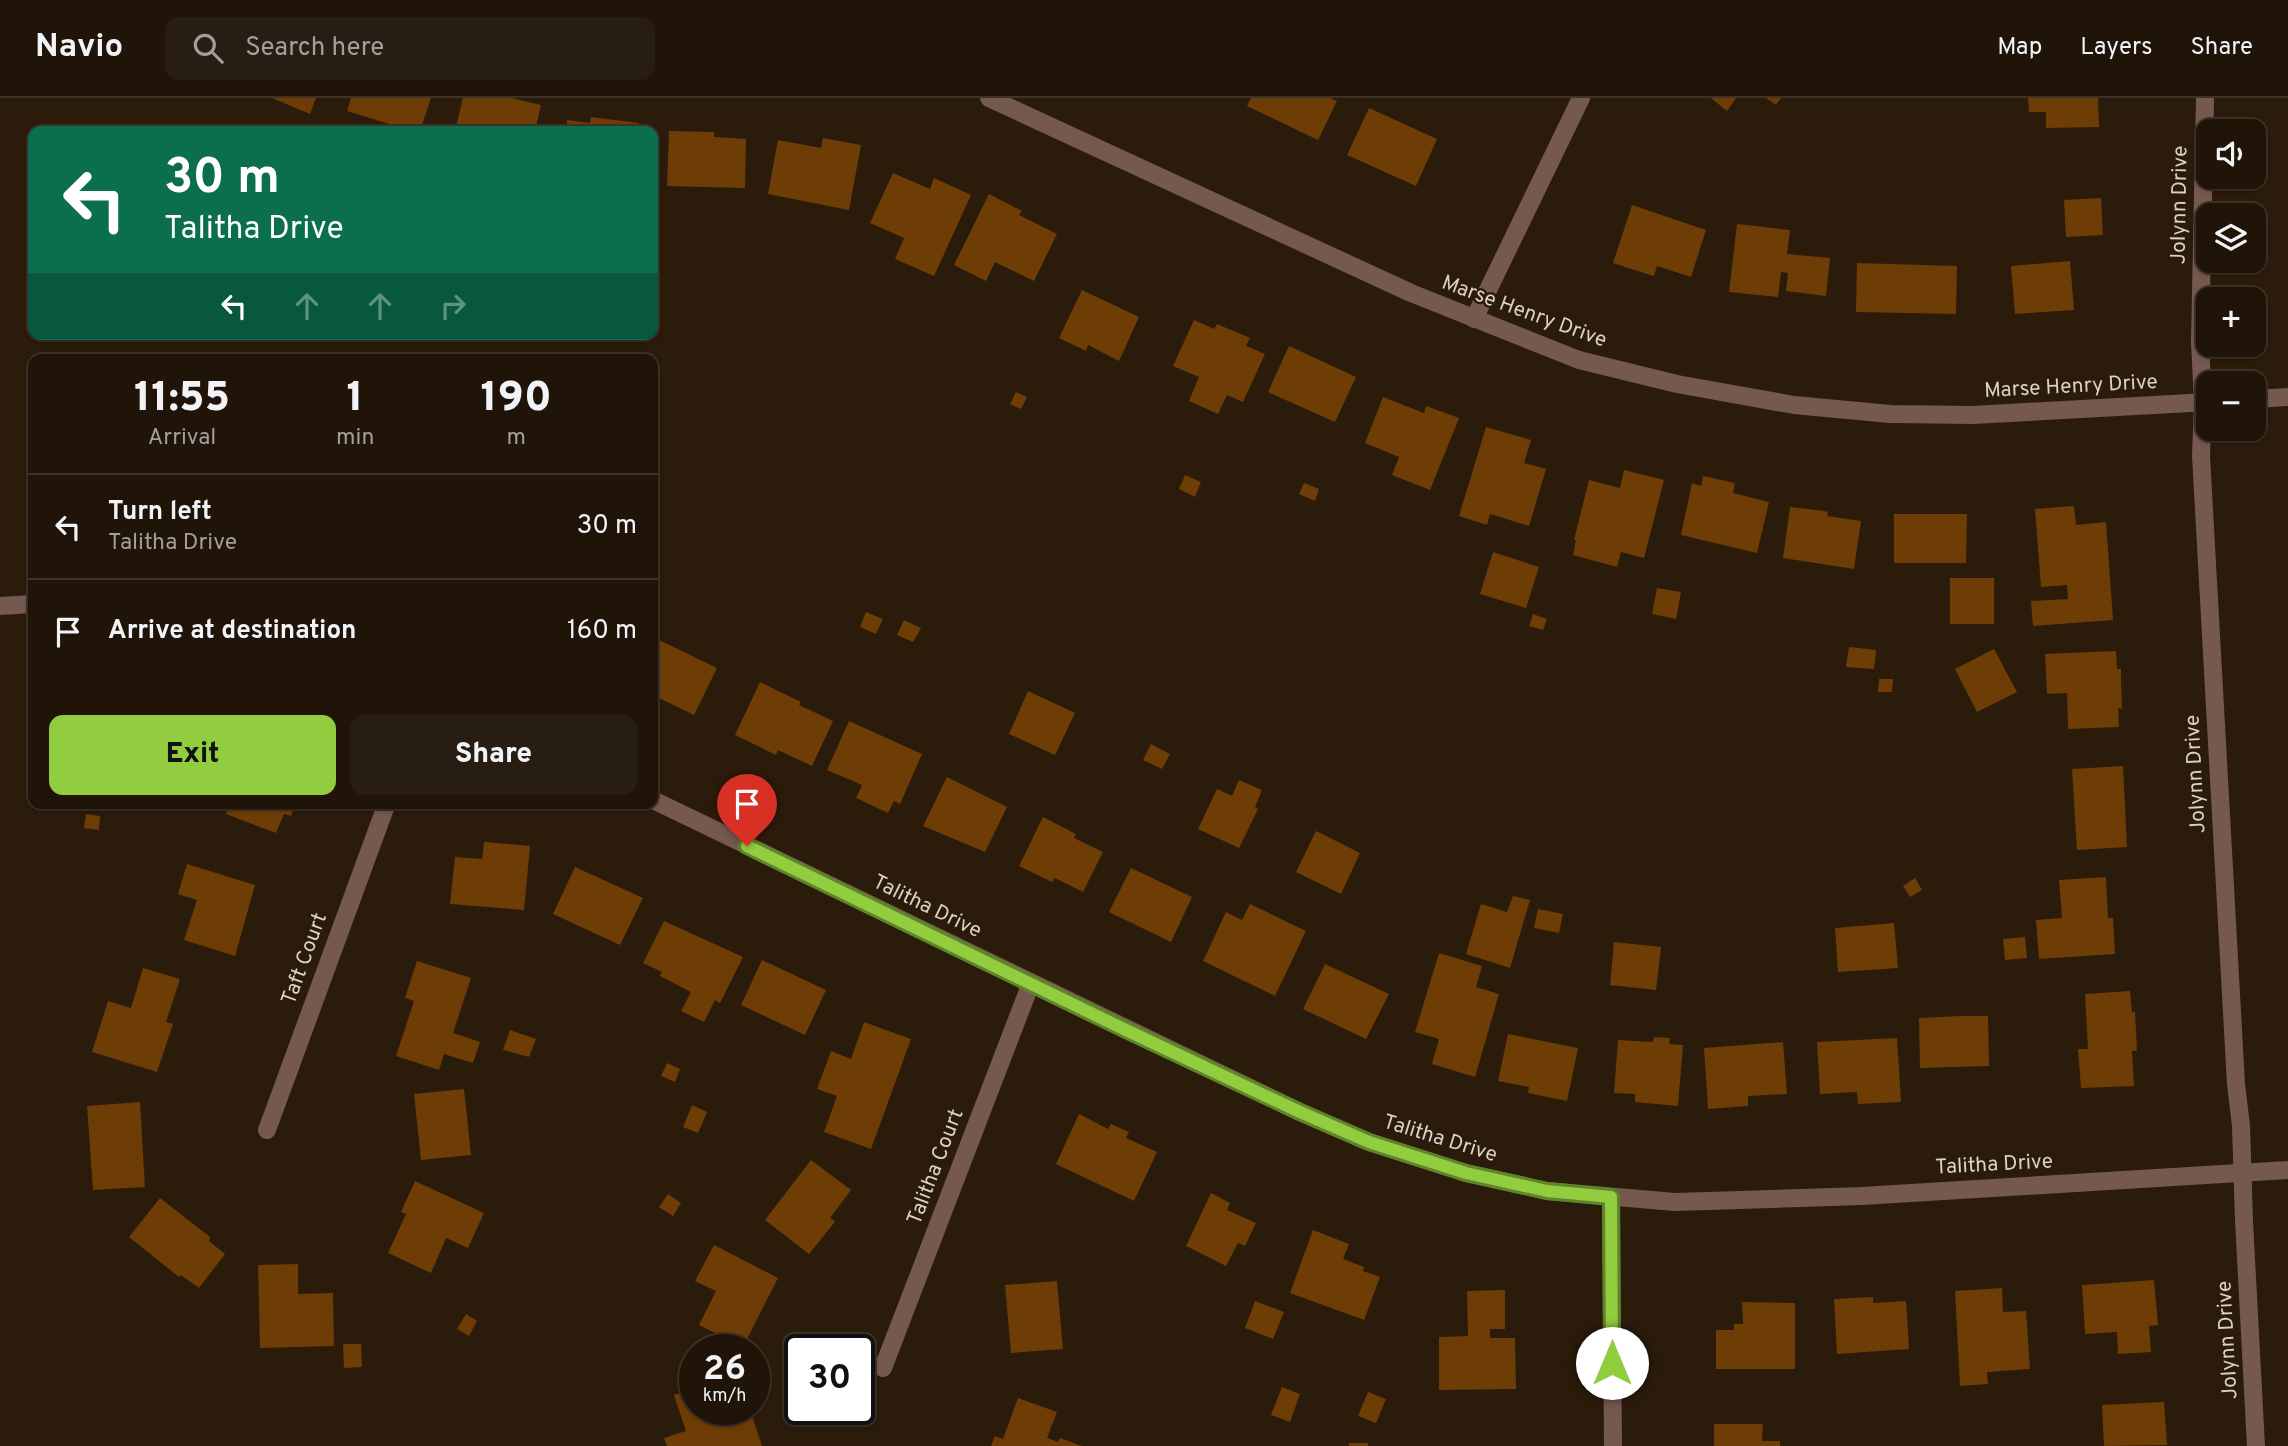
<!DOCTYPE html>
<html lang="en">
<head>
<meta charset="utf-8">
<style>
  :root { --surface:#201408; --page:#281d12; --text:#f1f3f6; --muted:#a29e9c; --line:#3d3329; --accent:#91cd3f }
  body { margin:0; font-family:Overpass,sans-serif; background:var(--page); color:var(--text); height:100vh; display:flex; flex-direction:column; font-size:26px; white-space:nowrap }
  * { box-sizing:border-box; margin:0 }
  p { font-size:23px; color:var(--muted) }
  .icon { flex:none; width:38px; height:38px; fill:none; stroke:currentColor; stroke-width:2; stroke-linecap:round; stroke-linejoin:round }
  .map { position:relative; flex:1; overflow:hidden }
  .drawer { position:absolute; left:28px; top:256px; width:630px; height:455px; display:flex; flex-direction:column; background:var(--surface); border-radius:14px; box-shadow:0 2px 5px #0004,0 0 0 2px var(--line) }
  .drawer>* { flex:none }
  .hud { position:absolute; left:28px; top:28px; width:630px; height:214px; border-radius:14px; box-shadow:0 2px 5px #0004,0 0 0 2px var(--line); background:#0b6e4f; color:#fff; overflow:hidden }
  .fabs { position:absolute; left:2196px; top:21px; display:grid; gap:14px }
  .fabs a { display:grid; place-items:center; width:70px; height:70px; border-radius:14px; background:var(--surface); box-shadow:0 2px 5px #0004,0 0 0 2px var(--line); font-size:35px }
  .speed { position:absolute; left:679px; top:1236px; display:flex; gap:14px; font-size:35px; font-weight:700; text-align:center }
  .speed>* { display:grid; place-content:center; width:91px; height:91px; border-radius:50%; background:var(--surface); box-shadow:0 2px 5px #0004,0 0 0 2px var(--line); line-height:1 }
  .speed small { font-size:18px; font-weight:400 }
  .speed .limit { border:4px solid #111; border-radius:10px; background:#fff; color:#111 }
  .pin { position:absolute; display:grid; place-items:center; width:60px; height:60px; color:#fff; margin:-72px -30px; border-radius:50% 50% 50% 0; rotate:-45deg; box-shadow:0 0 7px #0007 }
  .pin .icon { rotate:45deg }
  .me { position:absolute; width:77px; margin:-38px; rotate:0deg; stroke-linejoin:round; filter:drop-shadow(0 0 5px #0008) }
  .turn { display:flex; align-items:center; gap:24px; height:147px; padding:0 21px; font-size:32px }
  .turn .icon { width:91px; height:91px; stroke-width:2.5 }
  .turn b { display:block; font-size:49px; line-height:60px }
  .lanes { display:flex; align-items:center; height:66px; padding:0 21px; background:#0003; justify-content:center; gap:35px; direction:ltr }
  .lanes .off { opacity:.35 }
  .eta { display:flex; justify-content:space-evenly; align-items:center; height:119px; text-align:center }
  .eta b { font-size:42px; font-weight:800; line-height:49px }
  .action { display:flex; gap:14px; margin-top:auto; padding:14px 21px }
  .action a { flex:1; height:80px; border-radius:14px; background:var(--accent); color:#111; font-size:28px; font-weight:800; line-height:80px; text-align:center }
  .action a+a { background:var(--page); color:var(--text) }
  ul { padding:0; list-style:none }
  li { display:flex; align-items:center; gap:21px; height:105px; padding:0 21px; border-top:2px solid var(--line) }
  li div { flex:1 }
  li b { display:block; font-size:26px }
  li em { font-style:normal }
  header { display:flex; align-items:center; gap:42px; box-sizing:border-box; height:98px; padding:0 35px; background:var(--surface); border-bottom:2px solid var(--line) }
  header strong { font-size:33px }
  nav { display:flex; gap:38px; margin-inline-start:auto; font-size:24px }
  .search { width:490px; height:63px; background:var(--page); display:flex; align-items:center; gap:18px; box-sizing:border-box; padding:0 24px; border-radius:14px; color:var(--muted); font-size:26px }
  .map>svg:first-child { display:block }
  .building { fill:#6d3d05 }
  .lines { fill:none; stroke-linecap:round; stroke-linejoin:round }
  .minor { stroke:#75584f; stroke-width:18 }
  .route-casing { stroke:#5e8529; stroke-width:18 }
  .route { stroke:#91cd3f; stroke-width:12 }
  .labels { text-anchor:middle; dominant-baseline:central; stroke-width:5; stroke-linejoin:round; paint-order:stroke }
  .street-label { font-size:21px; fill:#dcd0c7; stroke:#2b1b0b }
</style>
</head>
<body>
<header>
<strong>Navio</strong>
<div class="search"><svg class="icon" aria-label="search" viewBox="0 0 24 24"><circle cx="10" cy="10" r="6"/><path d="M15 15l6 6"/></svg>Search here</div>
<nav><a>Map</a><a>Layers</a><a>Share</a></nav>
</header>
<div class="map">
<svg width="2288" height="1348" viewBox="0 0 2288 1348">
  <rect width="100%" height="100%" fill="#2b1b0b"/>
  <g class="building">
    <path d="M272,0h44l-6,16z"/>
    <path d="M351,0h80l-11,33h-8l-65,-20z"/>
    <path d="M463,0h48l30,7 -6,26h-80z"/>
    <path d="M1251,0h79l7,3 -19,39 -71,-34z"/>
    <path d="M1711,0h25l-9,13z"/>
    <path d="M1766,0h15l-5,7z"/>
    <path d="M2028,0h70l1,29 -53,1v-16h-17z"/>
    <path d="M1369,10l68,31 -21,47 -69,-31z"/>
    <path d="M591,19l48,6 -1,8h-72l1,-11 23,3z"/>
    <path d="M669,33l45,1v5l32,2 -1,49 -78,-2z"/>
    <path d="M823,40l38,7 -12,65 -81,-16 10,-54 43,8z"/>
    <path d="M893,75l37,16 4,-11 37,17 -37,81 -39,-17 9,-21 -34,-15z"/>
    <path d="M989,96l33,17 -3,4 38,19 -23,47 -39,-19 -9,19 -32,-16z"/>
    <path d="M2101,100l2,37 -37,2 -2,-37z"/>
    <path d="M1632,107l74,25 -15,47 -34,-11 -3,10 -4,-1 -37,-12z"/>
    <path d="M1737,126l53,6 -3,24 43,4 -4,38 -40,-5 2,-18 -7,-1 -3,25 -49,-5z"/>
    <path d="M2070,163l4,49 -59,4 -4,-48z"/>
    <path d="M1857,165l100,3 -1,48 -100,-2z"/>
    <path d="M1082,192l57,27 -20,44 -31,-16 -2,6 -27,-13z"/>
    <path d="M1194,222l20,9 3,-5 33,14 -4,8 19,8 -22,48 -16,-7 -9,19 -29,-13 10,-24 -26,-11z"/>
    <path d="M1289,248l67,31 -21,45 -67,-30z"/>
    <path d="M1016,294l11,5 -6,12 -11,-5z"/>
    <path d="M1383,299l41,16 2,-7 33,12 -29,72 -38,-15 7,-18 -34,-14z"/>
    <path d="M1486,329l45,13 -7,23 22,6 -17,57 -39,-12 -3,11 -28,-9z"/>
    <path d="M31,343h2v43h-3z"/>
    <path d="M1624,372l40,10 -20,78 -23,-6 -4,15 -44,-12 3,-15h-2l15,-60 31,8z"/>
    <path d="M1185,377l16,7 -6,15 -16,-8z"/>
    <path d="M1703,378l32,7 -2,10 36,9 -12,51 -76,-18 11,-52 9,3z"/>
    <path d="M1304,385l15,6 -4,12 -16,-7z"/>
    <path d="M2074,408l2,19 30,-3 7,98 -80,6 -2,-25 37,-2 -1,-14 -26,2 -6,-78z"/>
    <path d="M1790,409l34,4 4,1 -1,4 34,5 -7,48 -71,-11z"/>
    <path d="M1894,416h73l-1,49h-72z"/>
    <path d="M1493,454l46,15 -13,41 -46,-14z"/>
    <rect x="1950" y="480" width="44" height="46"/>
    <path d="M1657,490l24,4 -5,27 -24,-5z"/>
    <path d="M866,514l17,7 -7,15 -16,-7z"/>
    <path d="M1533,516l14,5 -4,11 -14,-4z"/>
    <path d="M904,522l17,8 -8,14 -16,-7z"/>
    <path d="M653,539l64,31 -23,47 -41,-20z"/>
    <path d="M1849,549l27,3 -2,19 -28,-2z"/>
    <path d="M1994,551l23,43 -40,20 -22,-43z"/>
    <path d="M2116,553l1,18h4v11l1,29 -4,-1 1,19 -51,2 -1,-36 -20,1 -2,-40z"/>
    <path d="M1879,581h14l-1,13h-14z"/>
    <path d="M760,584l41,20 -2,3 34,16 -21,45 -34,-16 -2,5 -4,-2 -37,-18z"/>
    <path d="M1028,593l47,22 -20,42 -46,-21z"/>
    <path d="M849,623l73,33 -22,50 -6,-3 -6,12 -32,-15 6,-13 -35,-15z"/>
    <path d="M1151,646l19,10 -8,15 -19,-9z"/>
    <path d="M2123,668l4,81 -50,3 -5,-81z"/>
    <path d="M947,679l60,30 -22,45 -62,-26z"/>
    <path d="M1239,682l23,10 -7,17 3,2 -19,39 -41,-19 19,-40 15,7z"/>
    <path d="M109,705h14v4l-14,-1z"/>
    <path d="M230,705h66l-5,13 -7,-2 -8,19 -50,-19z"/>
    <path d="M86,716l14,2 -1,14 -15,-2z"/>
    <path d="M1043,719l33,17 -2,4 29,14 -20,40 -28,-14 -3,4 -33,-16z"/>
    <path d="M1316,733l44,22 -19,41 -45,-22z"/>
    <path d="M484,744l46,4 -6,64 -74,-6 5,-47 27,2z"/>
    <path d="M187,766l68,21 -20,71 -51,-16 13,-40 -19,-6z"/>
    <path d="M575,769l68,31 -23,47 -67,-31z"/>
    <path d="M1131,770l61,29 -21,45 -62,-30z"/>
    <path d="M2106,779l2,41h5l2,36 -76,5 -3,-39 26,-2 -3,-38z"/>
    <path d="M1915,780l7,12 -12,7 -7,-11z"/>
    <path d="M1513,798l17,4 -20,68 -44,-14 15,-50 26,8z"/>
    <path d="M1250,806l56,27 -31,65 -72,-35 23,-49 16,8z"/>
    <path d="M1538,811l25,5 -4,19 -25,-5z"/>
    <path d="M664,823l79,36 -23,46 -5,-3 -11,22 -23,-11 10,-19 -31,-16 2,-4 -19,-9z"/>
    <path d="M1894,825l4,45 -60,4 -3,-44z"/>
    <path d="M2025,839l2,21 -22,2 -2,-21z"/>
    <path d="M1614,844l47,5 -5,43 -46,-5z"/>
    <path d="M1439,855l43,13 -6,21 23,7 -24,83 -43,-13 7,-25 -24,-7z"/>
    <path d="M762,862l64,30 -21,45 -64,-30z"/>
    <path d="M417,863l54,17 -18,55 27,9 -7,21 -29,-9 -5,16 -43,-14 18,-55 -9,-3z"/>
    <path d="M1325,866l64,30 -23,45 -63,-30z"/>
    <path d="M143,870l37,11 -14,43 7,2 -16,48 -65,-20 16,-51 23,7z"/>
    <path d="M2130,893l2,21h3l2,39h-5l2,35 -53,2 -3,-39h10l-3,-55z"/>
    <path d="M1960,918h28l1,50 -69,2 -1,-50z"/>
    <path d="M864,924l47,17 -40,110 -47,-17 13,-36 -20,-7 14,-38 20,8z"/>
    <path d="M510,932l26,9 -7,18 -26,-7z"/>
    <path d="M1508,936l70,14 -11,53 -39,-8 1,-6 -31,-6z"/>
    <path d="M1654,939l16,1 -1,6 14,1 -5,61 -43,-4v-8l-21,-1 4,-53 35,2z"/>
    <path d="M1897,940l4,64 -43,2 -1,-12 -37,2 -3,-52z"/>
    <path d="M1783,944l4,52 -39,2v10l-40,3 -4,-61z"/>
    <path d="M667,965l13,6 -5,13 -14,-6z"/>
    <path d="M464,991l7,66 -50,5 -7,-66z"/>
    <path d="M140,1004l5,85 -52,3 -6,-84z"/>
    <path d="M692,1007l15,7 -9,21 -15,-6z"/>
    <path d="M1079,1016l29,15 3,-5 18,8 -3,6 31,14 -23,49 -78,-37z"/>
    <path d="M811,1062l40,30 -21,28 5,3 -1,2 -25,31 -44,-34z"/>
    <path d="M415,1083l69,32 -16,35 -22,-10 -15,35 -43,-20 18,-39 -5,-2z"/>
    <path d="M1211,1095l19,10 -3,7 29,13 -11,23 -7,-3 -12,23 -40,-20z"/>
    <path d="M668,1096l13,9 -8,13 -14,-9z"/>
    <path d="M160,1100l50,39 -1,4 16,13 -26,34 -18,-13 -2,2 -50,-40z"/>
    <path d="M1313,1132l36,14 -6,15 21,8 -1,4 17,6 -16,43 -74,-27z"/>
    <path d="M714,1147l64,33 -35,69 -44,-22 17,-34 -21,-10z"/>
    <path d="M298,1166v30l35,-1 1,53 -74,2 -2,-83z"/>
    <path d="M2154,1182l4,45 -9,1 2,26 -33,2 -1,-22 -32,2 -3,-49z"/>
    <path d="M1057,1183l6,68 -52,4 -6,-68z"/>
    <path d="M2002,1190l1,24 23,-1 4,58 -43,3 1,12 -28,2 -5,-95z"/>
    <path d="M1505,1192v39h-15v9h25l1,51 -77,1v-53l29,-1 -1,-45z"/>
    <path d="M1873,1199v6l33,-2 3,48 -72,5 -3,-55z"/>
    <path d="M1255,1203l29,11 -11,27 -28,-11z"/>
    <path d="M1742,1204l53,1v66h-79v-39h18v-6h9z"/>
    <path d="M466,1216l11,7 -8,15 -12,-7z"/>
    <path d="M343,1246h18l1,23 -18,1z"/>
    <path d="M1282,1289l18,7 -10,28 -19,-7z"/>
    <path d="M695,1290v21h43l3,7 10,-3 11,33h-95l-3,-8 22,-7 -12,-36z"/>
    <path d="M1368,1294l18,7 -10,24 -18,-7z"/>
    <path d="M1018,1300l39,14 -10,26 11,4 2,-4 22,8h-91l4,-10 8,3z"/>
    <path d="M2164,1304l3,43 -63,1 -2,-41z"/>
    <path d="M1714,1326h49l-1,17h18v5h-66z"/>
    <rect x="1349" y="1345" width="19" height="3"/>
  </g>
  <g class="lines">
    <g class="minor">
      <path d="M989,0l422,195 168,67 98,24 117,21 96,9 83,1 235,-13"/>
      <path d="M2205,0l-5,244 3,60 -2,54 35,628 5,42 3,95 12,225"/>
      <path d="M1474,221l107,-221"/>
      <path d="M2254,301l34,-2"/>
      <path d="M0,508l33,-2"/>
      <path d="M653,702l647,312 69,30 97,31 81,18 128,11 187,-6 426,-26"/>
      <path d="M267,1032l120,-327"/>
      <path d="M1611,1099l2,249"/>
      <path d="M883,1270l148,-385"/>
    </g>
  </g>
  <g class="lines">
    <defs>
      <path id="route" d="M747,748l381,185 172,81 69,30 97,31 81,18 64,6 1,166"/>
    </defs>
    <use href="#route" class="route-casing"/>
    <use href="#route" class="route"/>
  </g>
  <g class="labels">
    <g class="street-label">
      <text transform="translate(2180 107) rotate(-89)">Jolynn Drive</text>
      <text transform="translate(1524 214) rotate(20)">Marse Henry Drive</text>
      <text transform="translate(2071 289) rotate(-3)">Marse Henry Drive</text>
      <text transform="translate(2196 676) rotate(-93)">Jolynn Drive</text>
      <text transform="translate(927 809) rotate(26)">Talitha Drive</text>
      <text transform="translate(305 861) rotate(-70)">Taft Court</text>
      <text transform="translate(1440 1041) rotate(17)">Talitha Drive</text>
      <text transform="translate(1994 1067) rotate(-3)">Talitha Drive</text>
      <text transform="translate(936 1069) rotate(-69)">Talitha Court</text>
      <text transform="translate(2228 1242) rotate(-93)">Jolynn Drive</text>
    </g>
  </g>
</svg>
<div class="fabs">
<a><svg class="icon" aria-label="sound" viewBox="0 0 24 24"><path d="M4 9h4l5-4v14l-5-4H4zM17 9q2 3 0 6"/></svg></a>
<a><svg class="icon" aria-label="layers" viewBox="0 0 24 24"><path d="M12 4l9 5-9 5-9-5zM3 14l9 5 9-5"/></svg></a>
<a>+</a>
<a>−</a>
</div>
<div class="speed"><div>26<small>km/h</small></div><div class="limit">30</div></div>
<div class="pin" style="left:747px;top:748px;background:#d93025"><svg class="icon" aria-label="arrive" viewBox="0 0 24 24"><path d="M6 21V4h12l-3 4 3 4H6"/></svg></div>
<svg class="me" style="left:1612px;top:1265px" viewBox="-20 -20 40 40"><circle r="19" fill="#fff"/><path d="M0-13L10 11 0 6-10 11z" fill="#91cd3f"/></svg>
<div class="hud">
<div class="turn"><svg class="icon" aria-label="left" viewBox="0 0 24 24"><path d="M17 20v-9H6M10 6l-5 5 5 5"/></svg><div><b>30 m</b>Talitha Drive</div></div>
<div class="lanes"><svg class="icon" aria-label="left" viewBox="0 0 24 24"><path d="M17 20v-9H6M10 6l-5 5 5 5"/></svg><svg class="icon off" aria-label="ahead" viewBox="0 0 24 24"><path d="M12 20V5M6 11l6-6 6 6"/></svg><svg class="icon off" aria-label="ahead" viewBox="0 0 24 24"><path d="M12 20V5M6 11l6-6 6 6"/></svg><svg class="icon off" aria-label="right" viewBox="0 0 24 24"><path d="M7 20v-9h11M14 6l5 5-5 5"/></svg></div>
</div>
<section class="drawer">
<div class="eta">
<div><b>11:55</b><p>Arrival</p></div>
<div><b>1</b><p>min</p></div>
<div><b>190</b><p>m</p></div>
</div>
<ul>
<li><svg class="icon" aria-label="left" viewBox="0 0 24 24"><path d="M17 20v-9H6M10 6l-5 5 5 5"/></svg><div><b>Turn left</b><p>Talitha Drive</p></div><em>30 m</em></li>
<li><svg class="icon" aria-label="arrive" viewBox="0 0 24 24"><path d="M6 21V4h12l-3 4 3 4H6"/></svg><div><b>Arrive at destination</b></div><em>160 m</em></li>
</ul>
<div class="action"><a>Exit</a><a>Share</a></div>
</section>
</div>
</body>
</html>
